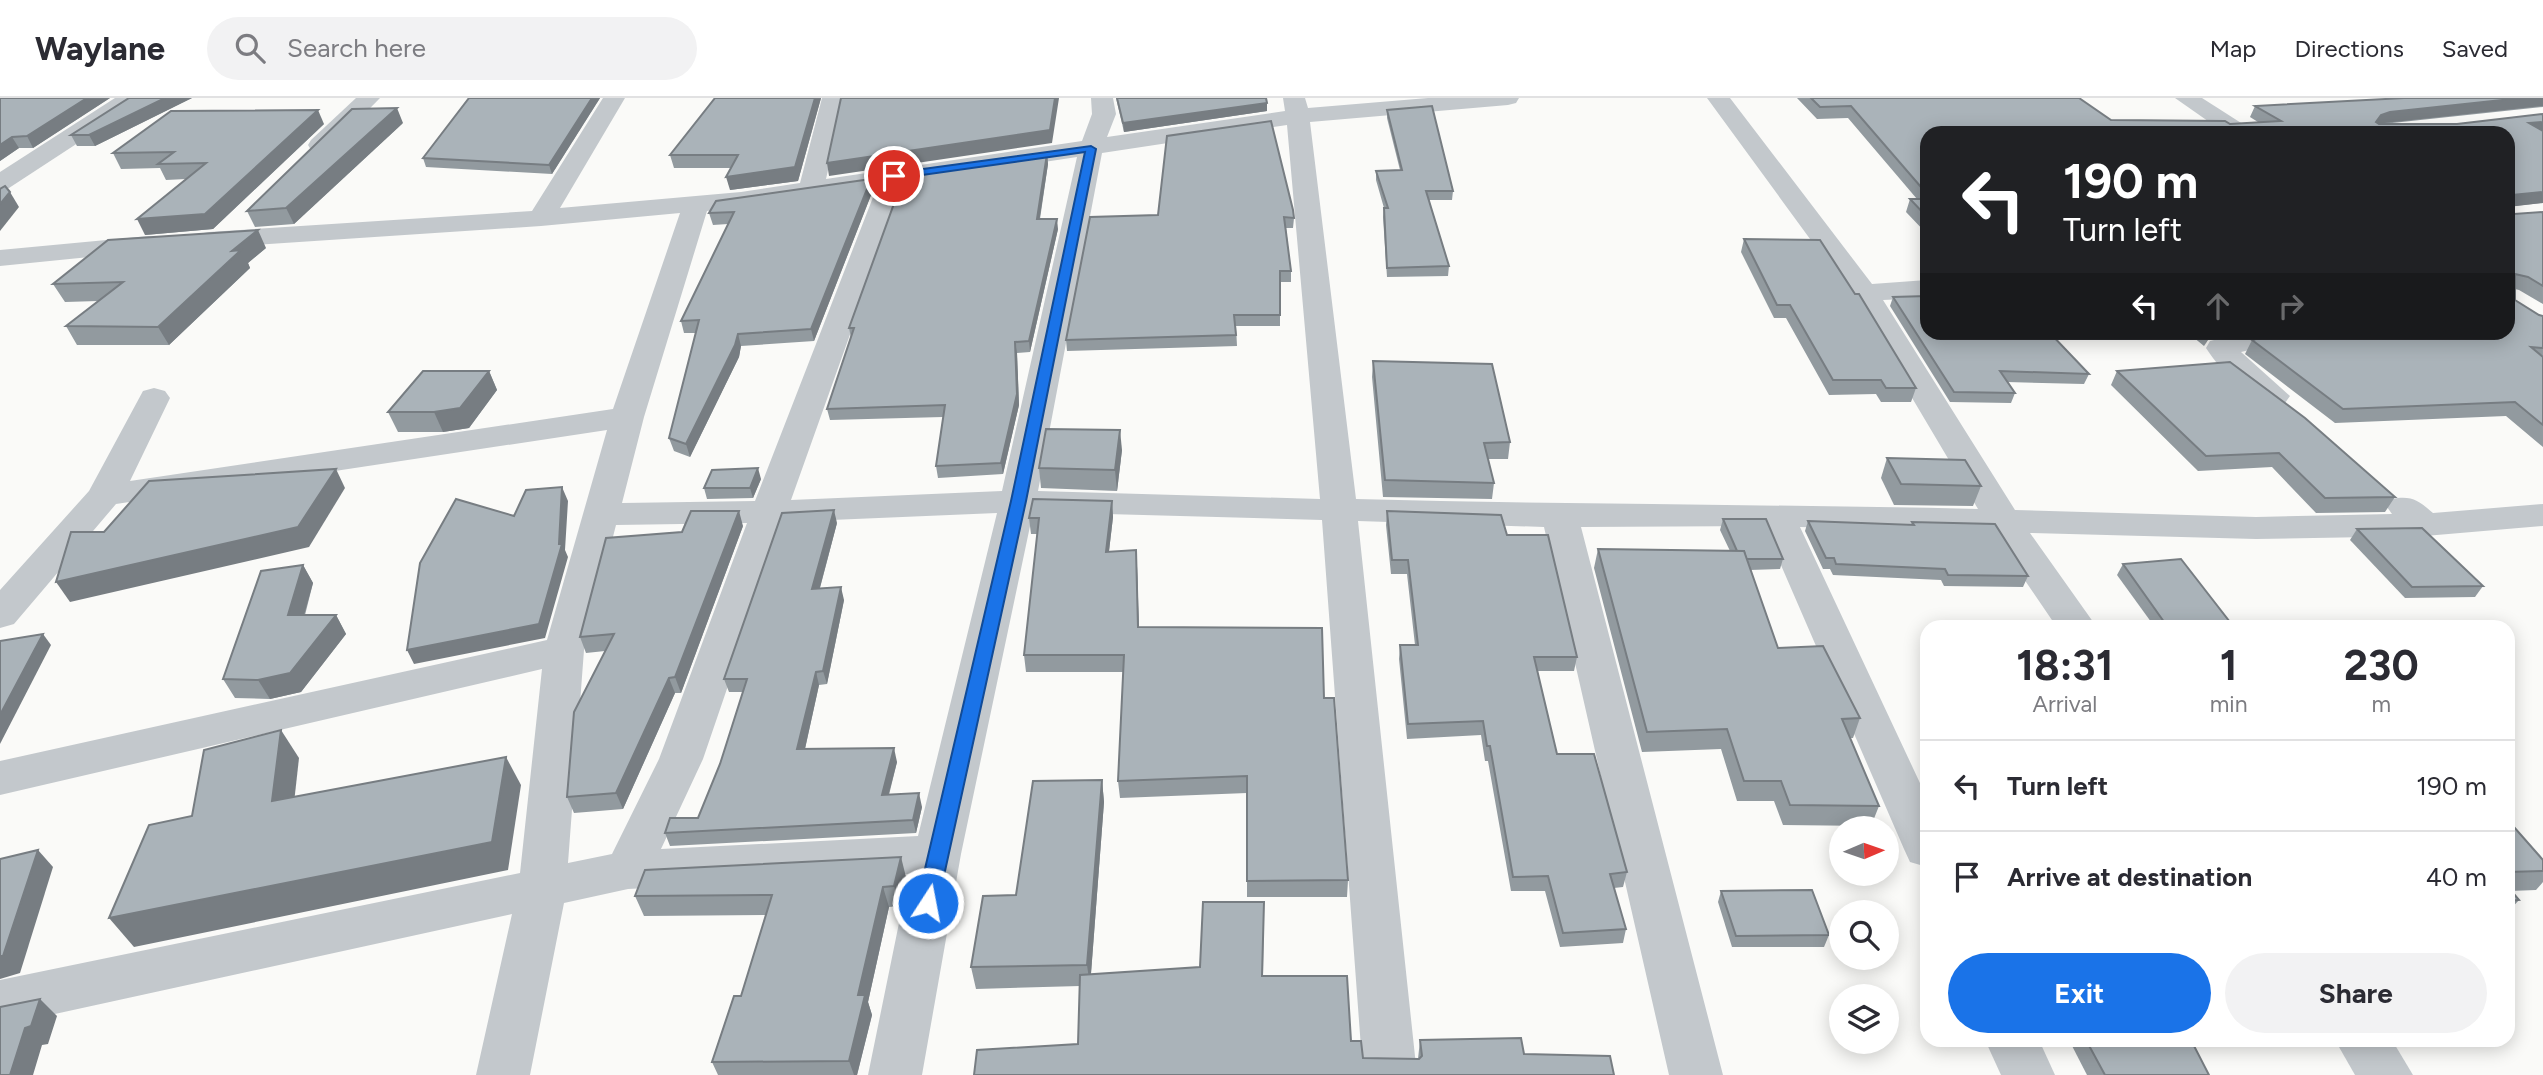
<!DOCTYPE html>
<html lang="en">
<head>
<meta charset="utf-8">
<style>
  :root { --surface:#fff; --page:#f2f2f3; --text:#2b2b33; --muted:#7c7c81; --line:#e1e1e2; --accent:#1a73e8 }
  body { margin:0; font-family:Figtree,sans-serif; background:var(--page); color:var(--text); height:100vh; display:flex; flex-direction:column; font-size:26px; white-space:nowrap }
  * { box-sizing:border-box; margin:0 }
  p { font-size:23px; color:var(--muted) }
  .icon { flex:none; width:38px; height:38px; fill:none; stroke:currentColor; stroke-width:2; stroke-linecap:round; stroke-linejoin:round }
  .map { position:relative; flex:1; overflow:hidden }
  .drawer { position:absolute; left:1920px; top:522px; width:595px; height:427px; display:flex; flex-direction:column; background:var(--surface); border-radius:21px; box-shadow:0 4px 18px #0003 }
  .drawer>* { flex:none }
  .guide { position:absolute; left:1920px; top:28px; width:595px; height:214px; border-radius:21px; box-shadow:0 4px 18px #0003; background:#202124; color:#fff; overflow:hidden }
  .needle { width:46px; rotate:88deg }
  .controls { position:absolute; left:1829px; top:718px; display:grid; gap:14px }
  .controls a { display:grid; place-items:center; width:70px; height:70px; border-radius:50%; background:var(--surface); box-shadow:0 4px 18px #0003; font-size:35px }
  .pin { position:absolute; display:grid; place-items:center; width:60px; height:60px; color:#fff; margin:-30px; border:4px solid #fff; border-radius:50%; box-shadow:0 2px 7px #0007 }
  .me { position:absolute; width:77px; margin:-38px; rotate:11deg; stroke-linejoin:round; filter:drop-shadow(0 0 5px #0008) }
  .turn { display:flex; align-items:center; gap:24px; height:147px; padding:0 28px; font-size:32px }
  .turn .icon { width:91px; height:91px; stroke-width:2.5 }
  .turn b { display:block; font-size:49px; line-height:60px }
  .lanes { display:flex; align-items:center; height:66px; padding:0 28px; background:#0003; justify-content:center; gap:35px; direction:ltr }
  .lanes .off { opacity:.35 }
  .eta { display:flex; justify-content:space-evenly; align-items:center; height:119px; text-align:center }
  .eta b { font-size:42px; font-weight:700; line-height:49px }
  .primary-button { display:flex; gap:14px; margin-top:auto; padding:14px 28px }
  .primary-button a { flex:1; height:80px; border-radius:42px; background:var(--accent); color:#fff; font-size:28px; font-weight:700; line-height:80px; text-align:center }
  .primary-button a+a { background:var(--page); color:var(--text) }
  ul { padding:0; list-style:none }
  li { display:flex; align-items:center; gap:21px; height:91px; padding:0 28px; border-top:2px solid var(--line) }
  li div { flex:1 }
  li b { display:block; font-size:26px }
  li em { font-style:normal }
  header { display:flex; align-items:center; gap:42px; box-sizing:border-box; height:98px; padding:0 35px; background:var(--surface); border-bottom:2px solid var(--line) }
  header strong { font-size:33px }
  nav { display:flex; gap:38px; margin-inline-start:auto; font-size:24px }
  .search { width:490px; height:63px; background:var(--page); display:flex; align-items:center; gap:18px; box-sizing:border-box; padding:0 24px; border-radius:38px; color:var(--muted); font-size:26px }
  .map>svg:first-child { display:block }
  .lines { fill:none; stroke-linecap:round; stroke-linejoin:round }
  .minor { fill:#c3c8cc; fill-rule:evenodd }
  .wall { fill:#929a9f }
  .shaded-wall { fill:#777d82 }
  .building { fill:#aab3b9; stroke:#777d82; stroke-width:2 }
  .route { fill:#1a73e8; stroke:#114b97; stroke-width:2 }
</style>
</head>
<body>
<header>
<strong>Waylane</strong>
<div class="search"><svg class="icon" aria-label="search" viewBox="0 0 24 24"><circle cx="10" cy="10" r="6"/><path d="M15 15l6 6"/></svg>Search here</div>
<nav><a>Map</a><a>Directions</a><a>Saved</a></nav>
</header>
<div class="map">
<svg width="2543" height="977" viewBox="0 0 2543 977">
  <rect width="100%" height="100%" fill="#fafaf8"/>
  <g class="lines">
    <g class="minor">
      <path d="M115,0h27l-3,5 -130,85 -9,3v-19z"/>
      <path d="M356,0h24l-51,52 -9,2 -9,-2 -3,-5 3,-5z"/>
      <path d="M603,0h22l-65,110 181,-16 59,-9 22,-85h22l-18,81 256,-38 10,-27 -1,-16h22l3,16 -9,23 178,-26 -2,-13h22l3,10 120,-10h91l-3,5 -8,2 -198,17 46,377c207,6 415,5 622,10l-127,-214 -144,-197h23l142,186 55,-4v18l-44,2 132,210 241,7 136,-3 -5,-7 5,-8c20,-4 27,2 41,14l110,-9v22l-118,10 -169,3 -226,-6 66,93h-40l-64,-94 -192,-5 127,271v69l-17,-5 -6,-13 -140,-323 -183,1 142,548h-54l-125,-548 -186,-6 59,554h-54l-41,-555 -289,-8 -72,342 -39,221h-54l41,-201 -281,15 -64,14 -34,172h-54l36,-161 -512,112v-46l520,-107 22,-204 -542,126v-34l547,-121 60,-210 -491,74 -102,120 -14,4v-38l89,-99 54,-100 11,-3 11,3 5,7 -40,83 483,-72 67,-196 -139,13 -332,22 -10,-2 -4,-6 4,-6 10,-2 323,-21zM1287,27l33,374 -282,-8 64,-338zM1077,59l-75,334 -211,9 113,-317zM877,89l-122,314 -133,2 22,-86 63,-206zM997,415l-79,323 -257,13 42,-90 81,-237zM747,425l-88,236 -47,95 -44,9 16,-213 32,-125z"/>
      <path d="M2175,0h27l47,30 4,5h-28z"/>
      <path d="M149,138l10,2 4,6 -4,6 -159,16v-16z"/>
      <path d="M2246,234h104l-4,6 -11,3 -74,6 -20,5 49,44 -5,7c-31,8 -63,-31 -79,-55l4,-7z"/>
      <path d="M1985,942h54l16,35h-54z"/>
      <path d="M2335,942h57l21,35h-58z"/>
    </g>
  </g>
  <g class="wall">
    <path d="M0,0h110l-77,50h-14l-19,13z"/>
    <path d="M129,0h63l-97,48h-18l-6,-11z"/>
    <path d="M469,0h131l-48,76 -126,-7 -3,-9z"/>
    <path d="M715,0h106l-23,83 -68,9 1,-22h-57l-4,-13z"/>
    <path d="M1116,0h150l1,13 -143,21z"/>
    <path d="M1797,0h282l32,22 119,4 28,-2 -8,-5 5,-11 288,-8v9l-160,17h74l86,-10v89l-29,3v8l29,-2v92l-24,-14 -4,-1v11l24,15 4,1v131l-37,-31 -171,7 -90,-69 7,-14 256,-8 -581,-199v101l-21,-22 4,-13h7l-69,-81 -31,1z"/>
    <path d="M1387,12l66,81 -1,9h-24l21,66 -1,10 -61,1 -4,-60 1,-9 -8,-28v-9l24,-1 -13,-52z"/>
    <path d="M403,25l-109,101 -39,3 -8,-16z"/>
    <path d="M324,26l-111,105 -68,6 41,-56 -20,1 -6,-12 -39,1 -8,-16z"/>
    <path d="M1047,56l1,10 -8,55 18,10 -28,123 -13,1 2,52 -16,69 -65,4 -2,-12 7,-49 -113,3 -3,-11 24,-71 -2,-10z"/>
    <path d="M871,81l2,11 -59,151 -73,5 -2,11 -49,100 -16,-6 -5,-13 27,-105h-12l-3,-12 47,-97 -15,1 -4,-12z"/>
    <path d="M1090,119l204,1 -1,10h-7l5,43v11h-11v44h-44l1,20 -170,5 -1,-11z"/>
    <path d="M1744,141l172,149 -5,14h-30l-5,-8 -47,1 -43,-77h-12l-33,-66z"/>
    <path d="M266,150l-18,15 2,5 -81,77h-92l-11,-19 32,-25 -33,1 -12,-18z"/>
    <path d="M1893,199l196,77 -5,10 -77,-2 8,11 -4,10 -61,-1 -60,-96z"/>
    <path d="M2187,234h46l-24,6 -5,8z"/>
    <path d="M1373,263l137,81 -2,17h-20l6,24 -2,16 -109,-2 -11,-120z"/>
    <path d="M489,273l8,19 -28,38 -26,4h-45l-10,-20z"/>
    <path d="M2117,273l278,126 -10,15 -69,1 -44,-46 -74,4 -87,-86z"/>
    <path d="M1122,352l-5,41 -76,-3 -2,-20z"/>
    <path d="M1887,360l94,28 -8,20 -79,-1 -13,-27z"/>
    <path d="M761,381l-8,19 -46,1 -3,-11z"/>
    <path d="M1112,403l1,16 -4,34 28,15 2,61 185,71 24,182 -1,17h-100v-104l-127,5 -2,-17 5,-109h-97l-2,-17 13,-121h-6l-2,-16z"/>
    <path d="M1387,413l120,24 70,122 -3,14h-37l20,83 70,118 -4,15 -9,1 12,41 -3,14 -63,4 -15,-56h-34l-23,-130h-3l-4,-26 -74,4 -8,-80 1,-14h15l-8,-71h-16l-5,-49z"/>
    <path d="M1723,421l60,40 -3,10 -30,1 28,78 82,70 -7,20h-3l29,68 -8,20 -88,-1 -9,-24h-37l-16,-52 -79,3 -48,-184 4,-19 132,2 -10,-21z"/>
    <path d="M1808,423l103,4 1,-3 116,54 -5,11 -79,-1 -3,-6 -108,-5 -3,-6h-7l-18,-38z"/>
    <path d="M837,425l-17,65 24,12 -17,84 -8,1 -14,64 92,13 -8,33 33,12 -6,26 -246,13 -5,-13 33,-15 22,-54 23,-72h-14l-5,-13z"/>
    <path d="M743,428l-62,167h-6l-52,116 -49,4 -7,-16 38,-146 -19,2 -6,-16z"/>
    <path d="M2357,431l126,57 -8,11 -70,1 -55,-58z"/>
    <path d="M2123,466l110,62h-79l-37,-51z"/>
    <path d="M303,467l10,18 -8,32h31l10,19 -45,58 -31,7 -35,-1 -12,-19z"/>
    <path d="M1102,682l2,22 -13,172 109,-7 64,-65 -1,74 88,65 12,17 55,1 2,-19 104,14 90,21 -536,-31 2,-58 -104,3 -5,-22 45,-72z"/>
    <path d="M2508,729l35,33v22l-7,8 -26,1 9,9 -11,12z"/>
    <path d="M906,779l-6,29 -11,1 -21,95 4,13 -15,60h-139l-6,-13 29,-66 25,-81 -122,1 -9,-20z"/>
    <path d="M1721,793l108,44 -5,12h-92l-14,-45z"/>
    <path d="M2069,942h122l18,35h-122z"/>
  </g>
  <g class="shaded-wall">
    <path d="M87,0h23l-77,50 -6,-12z"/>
    <path d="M165,0h27l-97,48 -6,-11z"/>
    <path d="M592,0h8l-48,76 -3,-9z"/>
    <path d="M815,0h6l-23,83 -68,9 -4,-13z"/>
    <path d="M1055,0h4l-7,45 -223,33 -2,-13z"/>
    <path d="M2521,0h22v8l-159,17 -9,3 1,-4 5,-7 9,-3z"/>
    <path d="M1267,5v8l-143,21 -1,-9z"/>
    <path d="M397,10l6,15 -109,101 -8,-16z"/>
    <path d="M318,12l6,14 -111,105 -68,6 -8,-16z"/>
    <path d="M2543,24v10l-14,-9z"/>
    <path d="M12,39l7,11 -19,13v-16z"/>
    <path d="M1047,56l1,10 -10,65 -1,-10z"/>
    <path d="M871,81l2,11 -59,151 -3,-12z"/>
    <path d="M10,94l9,15 -19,24v-27z"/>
    <path d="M2543,94v11l-35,4 5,-12z"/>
    <path d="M1057,121l1,10 -28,123 -1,-11z"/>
    <path d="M258,132l8,18 -18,15 2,5 -81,77 -11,-18 74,-76z"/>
    <path d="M2233,234l-24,6 -5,8 7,-13z"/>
    <path d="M738,236l3,12 -2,11 -49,100 -4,-13z"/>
    <path d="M1015,244l2,11 2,52 -16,69 -2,-11z"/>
    <path d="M489,273l8,19 -28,38 -26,4 -9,-20z"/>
    <path d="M1120,332l2,20 -5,41 -2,-21z"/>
    <path d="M758,370l3,11 -8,19 -3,-10z"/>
    <path d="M336,371l9,19 -36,59 -239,55 -14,-20z"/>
    <path d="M562,389l6,14 -3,49 3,7 -23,81 -131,26 -7,-14 152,-106z"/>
    <path d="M1112,403l1,16 -6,51 -1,-16z"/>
    <path d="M834,412l3,13 -21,79 -4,-13z"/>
    <path d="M739,413l4,15 -62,167 -6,-16z"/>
    <path d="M1136,452l1,16 2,78 -1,-17z"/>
    <path d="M303,467l10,18 -14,50 -11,-18z"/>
    <path d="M841,489l3,13 -17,84 -4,-13z"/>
    <path d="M336,517l10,19 -45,58 -31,7 -12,-19z"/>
    <path d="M43,536l8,11 -51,99v-29z"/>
    <path d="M816,574l3,13 -17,77 -5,-13z"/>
    <path d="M669,580l6,15 -52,116 -7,-16z"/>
    <path d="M281,632l18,28 -8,72 -19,-29z"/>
    <path d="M894,650l3,14 -12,46 -3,-13z"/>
    <path d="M506,659l15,28 -13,85 -374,77 -25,-29z"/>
    <path d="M1102,682l2,22 -14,184 -3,-21z"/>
    <path d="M919,695l3,14 -6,26 -3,-13z"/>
    <path d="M38,752l15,17 -33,106 -20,6v-23z"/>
    <path d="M901,759l5,20 -6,29 -6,-20z"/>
    <path d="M883,789l6,20 -21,95 4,13 -15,60h-3l-5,-14 9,-66z"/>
    <path d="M40,901l17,17 -9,28 -6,1 -9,30h-23l15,-47z"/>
  </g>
  <g class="building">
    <path d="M0,0h87l-60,38 -15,1 -12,8z"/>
    <path d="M129,0h36l-76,37h-18z"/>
    <path d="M469,0h123l-43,67 -126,-7z"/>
    <path d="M715,0h100l-20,69 -69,10 12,-22h-68z"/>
    <path d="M841,0h214l-5,32 -223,33z"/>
    <path d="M1117,0h149l1,5 -144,20z"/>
    <path d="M1811,0h268l32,22 114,1 5,3 51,-3 -26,-15 149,-8h117l-131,14 -9,3 -5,7 3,2h78l86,-10v8l-14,1 14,8v61l-30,3 1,19 29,-2v74l-15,-9 -13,-3v26l24,15 4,1v32l-12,-1 12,10v68l-28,-23 -172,7 -91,-69 16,-4 44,-4h196v-199h-581v61l-76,-88 -31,1z"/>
    <path d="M1432,8l21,85h-27l23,75 -62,2 -3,-60h4l-12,-37 26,-1 -15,-60z"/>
    <path d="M397,10l-111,100 -39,3 105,-102z"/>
    <path d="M318,12l-113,104 -68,5 69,-56 -48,1 16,-12 -61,1 58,-42z"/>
    <path d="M1271,23l22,89 1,8 -10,-1 7,54h-11v44h-46l2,20 -170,5 24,-123 68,-2 9,-79z"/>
    <path d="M1047,56l-10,65h20l-28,122 -14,1 2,52 -16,69 -65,3 9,-61 -118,4 27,-81h-5l55,-152z"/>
    <path d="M871,81l-60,150 -73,5 -3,11 -49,99 -17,-6 30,-118 -18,1 53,-109 -25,1 7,-12z"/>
    <path d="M5,88l5,6 -10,12v-15z"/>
    <path d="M1910,101h17v18z"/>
    <path d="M258,132l-26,21 9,-1 -83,77 -92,-1 57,-44 -70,2 55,-44z"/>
    <path d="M1744,141l76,1 35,54h4l57,94h-30l-5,-8h-48l-43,-75h-13z"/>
    <path d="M1927,198v36h122l40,42 -89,-3 15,22 -61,-1 -61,-95z"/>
    <path d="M1373,263l119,3 18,78 -26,1 10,40 -109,-3z"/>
    <path d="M2230,264l75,56 90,79 -70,1 -46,-45 -73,3 -89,-85z"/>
    <path d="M423,273h66l-29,37 -26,4h-46z"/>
    <path d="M1046,331l74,1 -5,40 -76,-2z"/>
    <path d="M1887,360l78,2 16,26 -80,-2z"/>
    <path d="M758,370l-8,20h-46l8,-18z"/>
    <path d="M336,371l-38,58 -242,55 15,-50h33l45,-51z"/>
    <path d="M562,389l-3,57h3l-23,80 -132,26 13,-87 36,-64 58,17 12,-26z"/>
    <path d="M1033,401l79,2 -6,51 30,-2 2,77 184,1 2,70h10l14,182 -101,1v-105l-129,5 6,-126h-100l15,-137h-10z"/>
    <path d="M834,412l-22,79 29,-2 -18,84 -7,1 -19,77 97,-1 -12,47 37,-2 -6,27 -248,13 5,-15h28l22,-54 27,-85h-23l58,-166z"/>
    <path d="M691,413h48l-64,166 -6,1 -53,115 -49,4 7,-85 40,-78 -34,3 26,-99 76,-6z"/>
    <path d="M1387,413l114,4 6,20h41l29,122h-43l23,97h37l33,118 -17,2 16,55 -63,4 -15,-57 -35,1 -23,-131h-3l-4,-25 -75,3 -8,-79h18l-10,-85h-16z"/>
    <path d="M1723,421h43l17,40h-37l-2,-8h-7z"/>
    <path d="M1808,423l106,4 -2,-3 83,2 33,52 -80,-1 -3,-6 -109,-5 -2,-6h-8z"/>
    <path d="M2422,430l61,58 -71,1 -55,-58z"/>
    <path d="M1598,451l146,2 34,97 45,-2 37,72 -18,1 37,87 -89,-1 -9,-24h-37l-17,-52 -80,3z"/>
    <path d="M2181,461l52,67h-66l-44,-62z"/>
    <path d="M303,467l-15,50h48l-46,58 -32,7 -35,-1 38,-108z"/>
    <path d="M43,536l-43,81v-74z"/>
    <path d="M281,632l-9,71 234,-44 -14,85 -383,76 40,-93 43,-9 12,-66z"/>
    <path d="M1102,682l-15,185 -116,2 12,-71 33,-1 17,-114z"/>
    <path d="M2508,729h6l29,33v11l-35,1z"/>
    <path d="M38,752l-35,106h-3v-97z"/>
    <path d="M901,759l-7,29 -11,1 -25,108h7l-16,66 -137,1 22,-66h7l31,-101 -137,1 10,-26z"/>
    <path d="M2508,789l11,13 -11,1z"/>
    <path d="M1812,792l17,45 -93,1 -15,-45z"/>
    <path d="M1203,804h61l-2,74h85l4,65h10l2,17 56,1 3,-3 -2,-16 101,-2 3,16 86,2 4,19h-640l3,-25 101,-6 2,-69 120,-8z"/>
    <path d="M40,901l-9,27 -6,2 -15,47h-10v-68z"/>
    <path d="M2086,942h105l18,35h-104z"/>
  </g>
  <path class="route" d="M1091,48l5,3 -70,352 -88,402 -3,6 -7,2 -8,-2 -3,-6 94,-402 74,-349 -191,27 -5,-3 5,-3z"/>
</svg>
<div class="controls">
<a><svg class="needle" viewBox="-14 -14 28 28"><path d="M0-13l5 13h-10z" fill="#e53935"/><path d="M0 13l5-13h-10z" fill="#7c7c81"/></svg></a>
<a><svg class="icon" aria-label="search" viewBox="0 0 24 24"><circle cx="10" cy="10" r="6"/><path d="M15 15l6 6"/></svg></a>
<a><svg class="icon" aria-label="layers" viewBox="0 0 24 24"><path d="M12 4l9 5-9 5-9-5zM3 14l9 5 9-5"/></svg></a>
</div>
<div class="pin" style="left:894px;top:78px;background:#d93025"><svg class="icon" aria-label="arrive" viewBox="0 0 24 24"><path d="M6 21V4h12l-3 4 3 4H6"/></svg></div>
<svg class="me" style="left:928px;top:805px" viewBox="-20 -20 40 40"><circle r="17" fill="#1a73e8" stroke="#fff" stroke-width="3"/><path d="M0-11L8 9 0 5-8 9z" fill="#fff"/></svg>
<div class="guide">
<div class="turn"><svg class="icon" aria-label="left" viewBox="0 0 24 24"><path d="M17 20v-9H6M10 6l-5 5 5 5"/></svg><div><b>190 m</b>Turn left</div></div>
<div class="lanes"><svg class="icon" aria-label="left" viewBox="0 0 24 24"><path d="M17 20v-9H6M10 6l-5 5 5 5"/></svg><svg class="icon off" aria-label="ahead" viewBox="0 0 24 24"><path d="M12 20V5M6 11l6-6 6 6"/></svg><svg class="icon off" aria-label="right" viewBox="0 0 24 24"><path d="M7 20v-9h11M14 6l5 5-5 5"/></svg></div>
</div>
<section class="drawer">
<div class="eta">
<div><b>18:31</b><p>Arrival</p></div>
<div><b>1</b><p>min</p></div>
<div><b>230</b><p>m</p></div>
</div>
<ul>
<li><svg class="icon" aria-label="left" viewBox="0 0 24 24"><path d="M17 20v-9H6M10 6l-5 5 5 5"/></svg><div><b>Turn left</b></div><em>190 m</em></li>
<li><svg class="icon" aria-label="arrive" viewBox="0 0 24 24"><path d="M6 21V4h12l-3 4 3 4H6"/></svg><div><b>Arrive at destination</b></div><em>40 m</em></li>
</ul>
<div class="primary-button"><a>Exit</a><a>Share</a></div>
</section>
</div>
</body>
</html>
